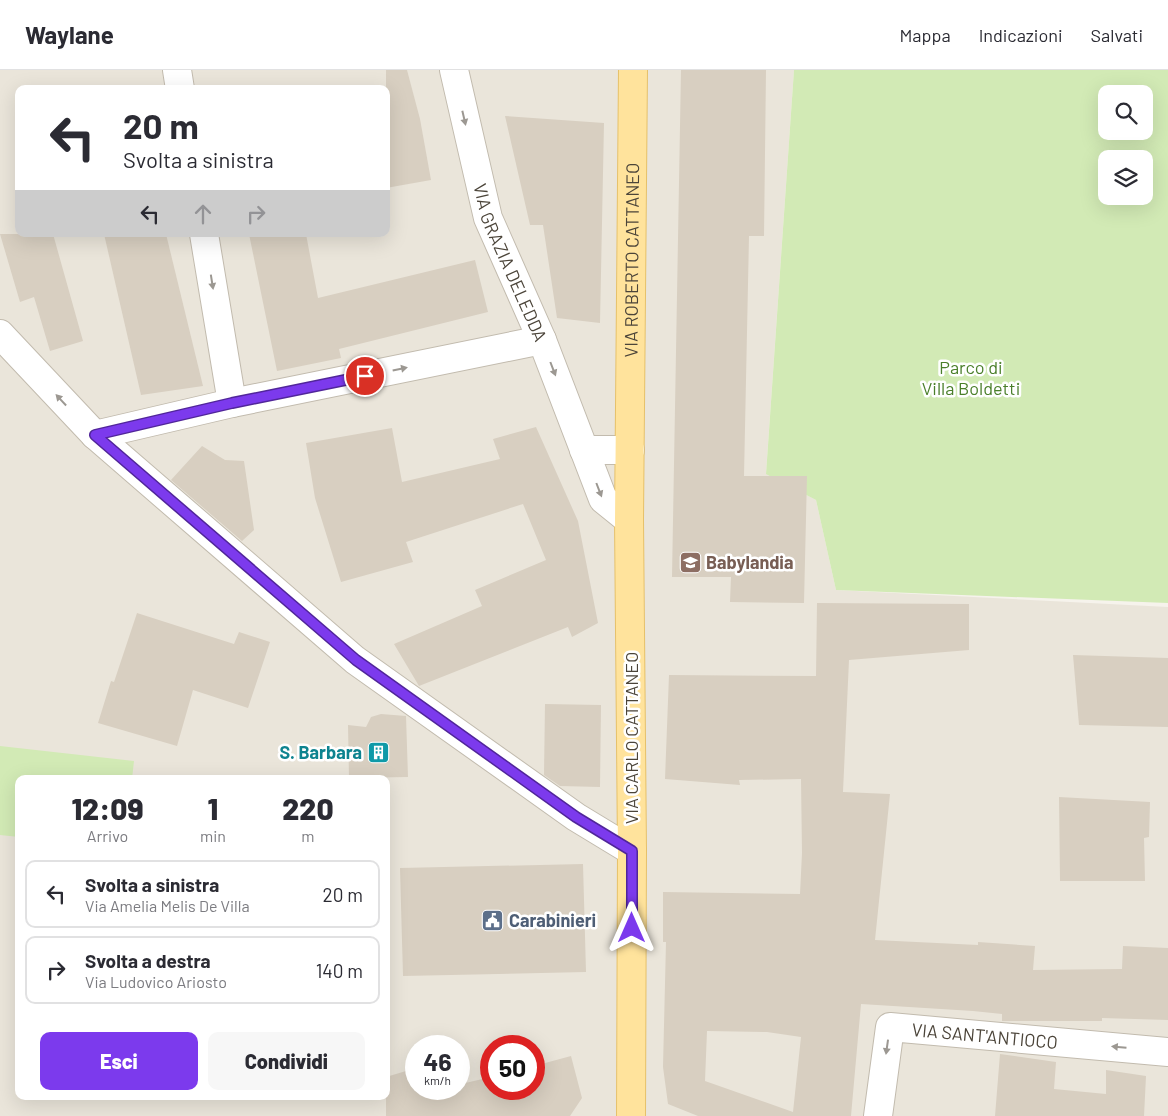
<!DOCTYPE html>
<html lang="it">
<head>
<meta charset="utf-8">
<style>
  :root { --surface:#fff; --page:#f7f7f7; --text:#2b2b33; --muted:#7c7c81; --line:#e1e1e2; --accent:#7c3aed }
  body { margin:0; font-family:Barlow,sans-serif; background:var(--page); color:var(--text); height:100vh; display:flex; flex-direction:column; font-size:19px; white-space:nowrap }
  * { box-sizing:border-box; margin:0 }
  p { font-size:16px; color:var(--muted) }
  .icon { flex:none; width:28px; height:28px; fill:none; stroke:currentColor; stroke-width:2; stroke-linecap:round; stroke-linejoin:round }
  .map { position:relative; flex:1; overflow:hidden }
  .side { position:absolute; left:15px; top:705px; width:375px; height:325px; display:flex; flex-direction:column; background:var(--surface); border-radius:10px; box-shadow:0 5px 20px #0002 }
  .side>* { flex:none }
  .guide { position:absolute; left:15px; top:15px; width:375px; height:152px; border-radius:10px; box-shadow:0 5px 20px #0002; background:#fff; color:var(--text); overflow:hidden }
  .controls { position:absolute; left:1098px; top:15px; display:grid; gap:10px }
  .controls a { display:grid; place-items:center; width:55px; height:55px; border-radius:10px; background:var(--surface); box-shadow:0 5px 20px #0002; font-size:25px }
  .speed { position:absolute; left:405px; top:965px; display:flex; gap:10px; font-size:25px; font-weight:700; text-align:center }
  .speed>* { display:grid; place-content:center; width:65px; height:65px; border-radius:50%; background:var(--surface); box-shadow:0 5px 20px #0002; line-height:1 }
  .speed small { font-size:12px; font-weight:400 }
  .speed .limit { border:8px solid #d22; background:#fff; color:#111 }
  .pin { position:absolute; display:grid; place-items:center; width:42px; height:42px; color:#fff; margin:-21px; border:2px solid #fff; border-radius:50%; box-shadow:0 1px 5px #0007 }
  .me { position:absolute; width:55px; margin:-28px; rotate:0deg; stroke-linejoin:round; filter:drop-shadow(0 0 4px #0008) }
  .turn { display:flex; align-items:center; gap:18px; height:105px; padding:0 25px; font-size:22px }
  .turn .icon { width:65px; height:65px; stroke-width:2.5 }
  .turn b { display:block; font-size:35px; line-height:42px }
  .lanes { display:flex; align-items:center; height:48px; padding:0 25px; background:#0003; justify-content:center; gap:25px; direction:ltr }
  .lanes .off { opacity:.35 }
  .eta { display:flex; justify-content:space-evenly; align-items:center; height:85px; text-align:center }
  .eta b { font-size:30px; font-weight:800; line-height:35px }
  .action { display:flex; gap:10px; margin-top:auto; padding:10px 25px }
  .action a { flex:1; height:58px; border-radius:10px; background:var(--accent); color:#fff; font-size:20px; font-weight:800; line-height:58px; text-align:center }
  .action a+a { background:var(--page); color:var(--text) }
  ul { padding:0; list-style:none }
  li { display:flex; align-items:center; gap:15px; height:68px; margin:0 10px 8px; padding:0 15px; border:2px solid var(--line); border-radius:10px }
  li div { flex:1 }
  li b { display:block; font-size:19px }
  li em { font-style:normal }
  header { display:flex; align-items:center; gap:30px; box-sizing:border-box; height:70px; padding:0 25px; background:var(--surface); border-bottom:1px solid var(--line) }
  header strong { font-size:24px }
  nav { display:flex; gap:28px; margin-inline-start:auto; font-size:18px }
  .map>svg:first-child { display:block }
  .residential { fill:#eae5da; fill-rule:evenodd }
  .green { fill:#d2eab5; fill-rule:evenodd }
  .building { fill:#d8cfc1; fill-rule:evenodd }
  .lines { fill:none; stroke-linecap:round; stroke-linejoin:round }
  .minor-casing { stroke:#c2bbae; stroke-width:30 }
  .major-casing { stroke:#e6c16a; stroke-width:30 }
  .minor { stroke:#fff; stroke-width:28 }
  .major { stroke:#ffe39c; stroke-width:28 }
  .oneway { fill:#9c9892 }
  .route-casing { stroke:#51269a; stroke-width:12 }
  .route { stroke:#7c3aed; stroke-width:9 }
  .labels { text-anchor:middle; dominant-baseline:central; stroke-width:5; stroke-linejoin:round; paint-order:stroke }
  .street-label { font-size:18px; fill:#4b4439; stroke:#fff }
  .park-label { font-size:18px; fill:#4a7f2a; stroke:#fff }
  .education-label { font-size:18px; font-weight:bold; fill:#785e54; stroke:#fff; text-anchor:start }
  .culture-label { font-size:18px; font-weight:bold; fill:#0d838f; stroke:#fff; text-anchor:end }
  .service-label { font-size:18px; font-weight:bold; fill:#4e5e75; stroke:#fff; text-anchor:start }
</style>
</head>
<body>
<header>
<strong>Waylane</strong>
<nav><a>Mappa</a><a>Indicazioni</a><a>Salvati</a></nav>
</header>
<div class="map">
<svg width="1168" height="1046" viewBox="0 0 1168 1046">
  <rect width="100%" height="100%" fill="#f6f3ec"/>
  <path class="residential" d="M0,0h794l-28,403 50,27 20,90 332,17v509h-1168zM19,19h367v145h-367zM19,709h367v317h-367zM416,976h43v43h-43zM491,976h43v43h-43z"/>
  <g class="green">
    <path d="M794,0h374v533l-332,-13 -20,-90 -50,-26zM1106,24h38v37h-38zM1106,89h38v37h-38z"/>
    <path d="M0,676l134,15 -2,18h-113v58l-19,-2z"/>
  </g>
  <g class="building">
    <path d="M386,0h21l13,49 11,61 -45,8z"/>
    <path d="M681,0h85l-2,166h-15l-5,240h63l-3,127 -74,-1 1,-25h-59z"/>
    <path d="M505,46l99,7 -4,200 -43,-5 -14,-93h-13z"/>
    <path d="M0,164h53l30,107 -33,10 -16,-54 -14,5z"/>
    <path d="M104,164h62l37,152 -62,9z"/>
    <path d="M249,164h57l12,64 157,-38 13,52 -149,37 2,9 -64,13z"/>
    <path d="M536,357l42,94 20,102 -26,14 -4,-10 -149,59 -25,-42 88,-38 -7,-16 71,-30 -23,-56 -117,38 7,20 -72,20 -26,-84 -9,-55 86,-15 10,54 98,-23 -7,-20z"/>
    <path d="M202,376l23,14 19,1 10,69 -12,11 -71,-61z"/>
    <path d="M817,533l152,1v46l-120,10 -6,132 47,2 -15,146 103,5v-3l57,4 -2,24 89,-1 1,-23 45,2v72l-66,-2v3h-100v-7l-29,-3 -112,-7 -10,112h-153l-30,-12 -5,-37 3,-125h-3v-50l137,2 2,-41 -1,-74 -62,1 1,5 -75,-6 4,-104 147,1zM707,961l60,1 34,5 -8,75 -88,-31z"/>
    <path d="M137,543l97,31 5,-12 31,10 -22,66 -55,-18 -16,56 -79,-23 13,-42 3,1z"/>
    <path d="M1073,585l95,3v69l-89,-2z"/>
    <path d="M545,634l56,1 -1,82 -40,-1 -16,-11z"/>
    <path d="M381,644l25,2 2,61 -59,1 -1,-53 18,2 5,-10z"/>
    <path d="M1059,727l91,5 -1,35 -5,1 1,43h-85z"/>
    <path d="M583,794l3,108 -183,4 -3,-108z"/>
    <path d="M1000,984l56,8 -2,27 52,5v-24l40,6 -2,40h-149z"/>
    <path d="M571,986l11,42 -12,18h-184v-39l30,-9v21h43v-13l2,8 30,-7v12h43v-23z"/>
  </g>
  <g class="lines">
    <defs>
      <g id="minor">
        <path d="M177,0l3,19"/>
        <path id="s1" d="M454,0l34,148 54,122 61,159 26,21"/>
        <path d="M204,164l28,169"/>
        <path d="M0,264l95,101 260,225 221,157 56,34"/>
        <path d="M95,365l137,-32 310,-63"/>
        <path d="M584,380h46"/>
        <path id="s2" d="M878,1046l12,-89 278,25"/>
      </g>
      <g id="major">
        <path id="s3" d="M631,1046l1,-265 -3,-331 4,-450"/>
      </g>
    </defs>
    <use href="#minor" class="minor-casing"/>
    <use href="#major" class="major-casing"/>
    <use href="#minor" class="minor"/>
    <use href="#major" class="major"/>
  </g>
  <defs><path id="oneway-solid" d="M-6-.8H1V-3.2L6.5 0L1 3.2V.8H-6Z" transform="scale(1.25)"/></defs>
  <g class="oneway">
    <use href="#oneway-solid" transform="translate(464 48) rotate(77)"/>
    <use href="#oneway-solid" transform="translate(212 212) rotate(81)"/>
    <use href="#oneway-solid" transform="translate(400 299) rotate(-12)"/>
    <use href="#oneway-solid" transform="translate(553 299) rotate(69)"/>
    <use href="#oneway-solid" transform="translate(61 330) rotate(-133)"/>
    <use href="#oneway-solid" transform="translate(599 420) rotate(69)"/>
    <use href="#oneway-solid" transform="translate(887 977) rotate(98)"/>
    <use href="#oneway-solid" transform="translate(1119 977) rotate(-175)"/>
  </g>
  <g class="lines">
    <defs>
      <path id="route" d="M365,306l-133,27 -137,32 261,225 220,157 56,34v77"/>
    </defs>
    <use href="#route" class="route-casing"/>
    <use href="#route" class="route"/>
  </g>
  <defs>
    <symbol id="school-square" viewBox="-11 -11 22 22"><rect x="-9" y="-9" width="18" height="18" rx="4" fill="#8d6e63" stroke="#fff"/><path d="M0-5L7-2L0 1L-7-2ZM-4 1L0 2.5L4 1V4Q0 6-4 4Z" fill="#fff"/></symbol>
    <symbol id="building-square" viewBox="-11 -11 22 22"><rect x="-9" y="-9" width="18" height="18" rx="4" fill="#0f9aa8" stroke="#fff"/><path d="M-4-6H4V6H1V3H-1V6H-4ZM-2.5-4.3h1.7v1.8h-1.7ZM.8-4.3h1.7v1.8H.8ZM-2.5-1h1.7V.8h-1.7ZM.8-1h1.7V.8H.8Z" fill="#fff"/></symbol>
    <symbol id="civic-square" viewBox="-11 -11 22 22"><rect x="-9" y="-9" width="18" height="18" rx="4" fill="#5c6f8a" stroke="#fff"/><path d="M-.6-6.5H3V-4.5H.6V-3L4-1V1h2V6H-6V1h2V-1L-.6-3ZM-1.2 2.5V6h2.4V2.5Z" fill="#fff"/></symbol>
  </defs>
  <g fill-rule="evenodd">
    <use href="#school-square" x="678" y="480" width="25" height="25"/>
    <use href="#building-square" x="366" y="670" width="25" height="25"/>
    <use href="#civic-square" x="480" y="838" width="25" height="25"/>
  </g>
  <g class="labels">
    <g class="street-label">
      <text stroke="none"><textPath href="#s3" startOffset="856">VIA ROBERTO CATTANEO</textPath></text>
      <text stroke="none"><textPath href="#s1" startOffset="201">VIA GRAZIA DELEDDA</textPath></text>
      <text transform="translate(631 668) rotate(-90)">VIA CARLO CATTANEO</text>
      <text stroke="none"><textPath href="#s2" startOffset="185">VIA SANT'ANTIOCO</textPath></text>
    </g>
    <g class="park-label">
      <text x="971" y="297">Parco di<tspan x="971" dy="21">Villa Boldetti</tspan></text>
    </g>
    <g class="education-label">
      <text x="706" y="492">Babylandia</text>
    </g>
    <g class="culture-label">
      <text x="362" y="682">S. Barbara</text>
    </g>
    <g class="service-label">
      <text x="509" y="850">Carabinieri</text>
    </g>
  </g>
</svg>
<div class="controls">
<a><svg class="icon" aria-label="search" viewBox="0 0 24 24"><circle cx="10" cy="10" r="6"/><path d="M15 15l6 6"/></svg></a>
<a><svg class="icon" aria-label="layers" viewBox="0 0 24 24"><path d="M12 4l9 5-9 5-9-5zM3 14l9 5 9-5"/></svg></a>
</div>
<div class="speed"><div>46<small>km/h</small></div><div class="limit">50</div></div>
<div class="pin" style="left:365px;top:306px;background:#d93025"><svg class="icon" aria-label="arrive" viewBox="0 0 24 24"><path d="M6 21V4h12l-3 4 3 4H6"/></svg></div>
<svg class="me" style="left:632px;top:858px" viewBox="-20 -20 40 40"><path d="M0-17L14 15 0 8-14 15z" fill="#7c3aed" stroke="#fff" stroke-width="4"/></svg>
<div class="guide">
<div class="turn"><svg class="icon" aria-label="left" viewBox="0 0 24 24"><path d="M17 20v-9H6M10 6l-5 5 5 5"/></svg><div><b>20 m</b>Svolta a sinistra</div></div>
<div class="lanes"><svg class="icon" aria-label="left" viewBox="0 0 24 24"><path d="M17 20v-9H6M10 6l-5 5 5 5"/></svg><svg class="icon off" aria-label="ahead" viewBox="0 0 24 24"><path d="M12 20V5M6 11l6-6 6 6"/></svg><svg class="icon off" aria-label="right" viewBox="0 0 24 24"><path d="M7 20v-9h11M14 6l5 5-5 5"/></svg></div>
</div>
<section class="side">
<div class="eta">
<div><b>12:09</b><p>Arrivo</p></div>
<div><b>1</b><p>min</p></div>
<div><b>220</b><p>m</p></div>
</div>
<ul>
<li><svg class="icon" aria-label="left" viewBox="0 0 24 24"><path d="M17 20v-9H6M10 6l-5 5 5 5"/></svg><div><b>Svolta a sinistra</b><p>Via Amelia Melis De Villa</p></div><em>20 m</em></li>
<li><svg class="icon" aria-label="right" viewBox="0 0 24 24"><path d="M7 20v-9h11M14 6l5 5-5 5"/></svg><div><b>Svolta a destra</b><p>Via Ludovico Ariosto</p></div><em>140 m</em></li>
</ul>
<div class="action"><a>Esci</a><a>Condividi</a></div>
</section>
</div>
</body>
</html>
